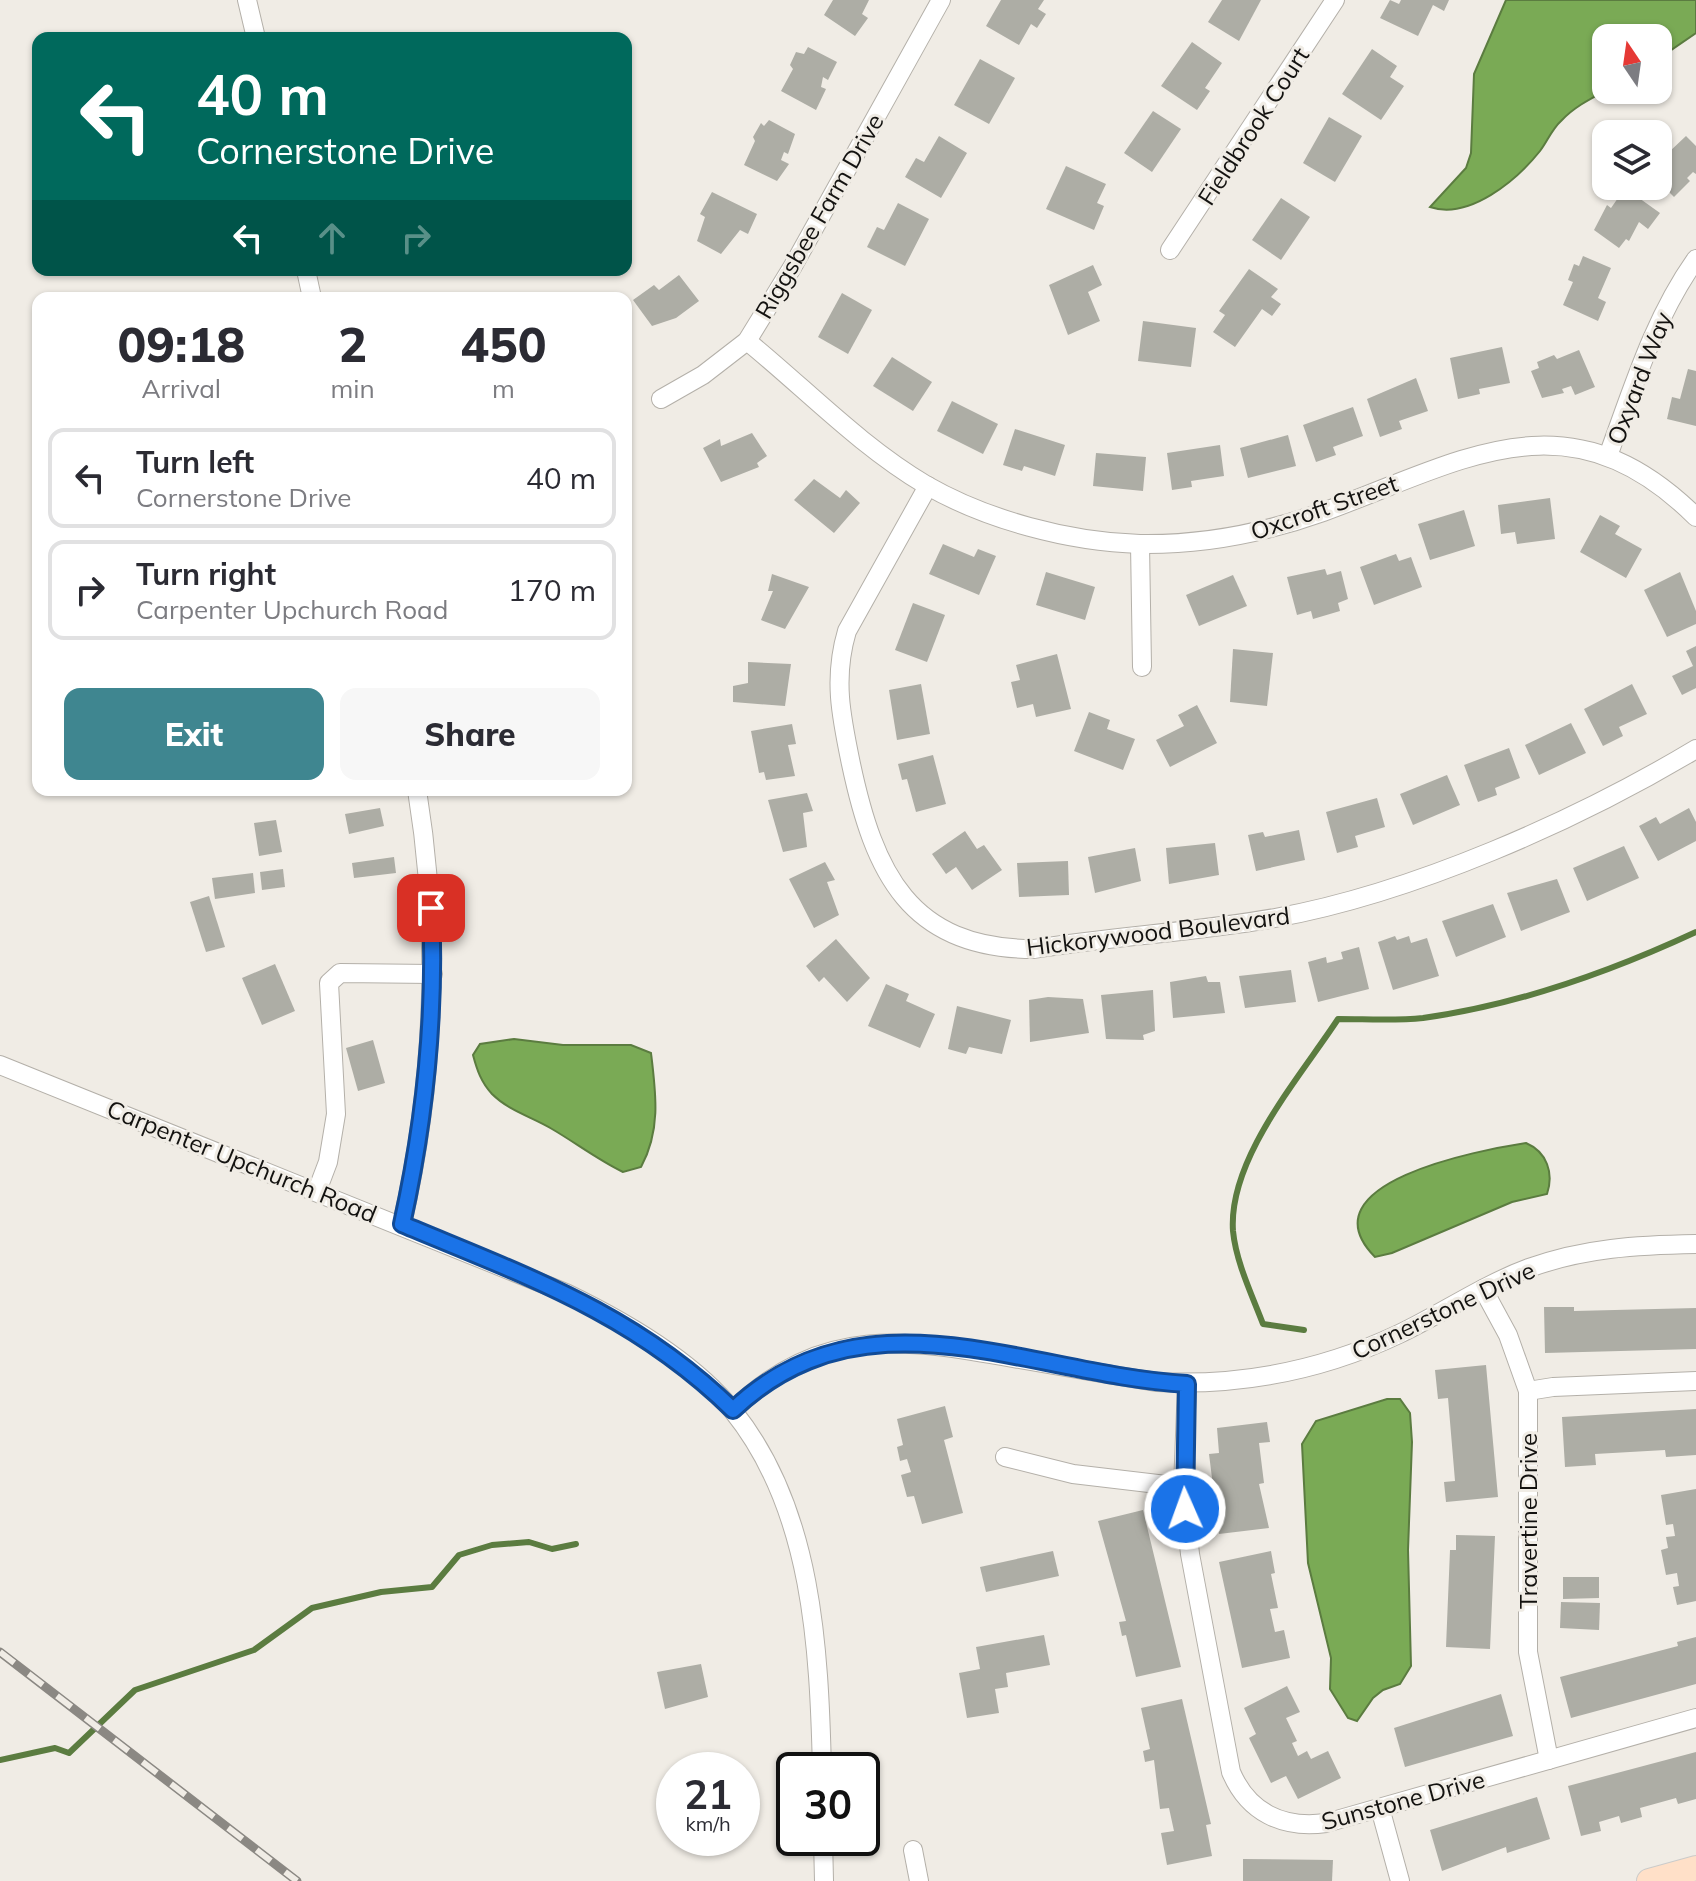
<!DOCTYPE html>
<html lang="en">
<head>
<meta charset="utf-8">
<style>
  :root { --surface:#fff; --page:#f7f7f7; --text:#2b2b33; --muted:#7c7c81; --line:#e1e1e2; --accent:#3f8690 }
  body { margin:0; font-family:Mulish,sans-serif; background:var(--page); color:var(--text); height:100vh; display:flex; flex-direction:column; font-size:30px; white-space:nowrap }
  * { box-sizing:border-box; margin:0 }
  p { font-size:26px; color:var(--muted) }
  .icon { flex:none; width:44px; height:44px; fill:none; stroke:currentColor; stroke-width:2; stroke-linecap:round; stroke-linejoin:round }
  .map { position:relative; flex:1; overflow:hidden }
  .details { position:absolute; left:32px; top:292px; width:600px; height:504px; display:flex; flex-direction:column; background:var(--surface); border-radius:16px; box-shadow:0 2px 6px #0004 }
  .details>* { flex:none }
  .hud { position:absolute; left:32px; top:32px; width:600px; height:244px; border-radius:16px; box-shadow:0 2px 6px #0004; background:#00695c; color:#fff; overflow:hidden }
  .needle { width:52px; rotate:347deg }
  .tools { position:absolute; left:1592px; top:24px; display:grid; gap:16px }
  .tools a { display:grid; place-items:center; width:80px; height:80px; border-radius:16px; background:var(--surface); box-shadow:0 2px 6px #0004; font-size:40px }
  .speed { position:absolute; left:656px; top:1752px; display:flex; gap:16px; font-size:40px; font-weight:700; text-align:center }
  .speed>* { display:grid; place-content:center; width:104px; height:104px; border-radius:50%; background:var(--surface); box-shadow:0 2px 6px #0004; line-height:1 }
  .speed small { font-size:20px; font-weight:400 }
  .speed .limit { border:4px solid #111; border-radius:12px; background:#fff; color:#111 }
  .pin { position:absolute; display:grid; place-items:center; width:68px; height:68px; color:#fff; margin:-34px; border-radius:16px; box-shadow:0 4px 12px #0006 }
  .me { position:absolute; width:88px; margin:-44px; rotate:358deg; stroke-linejoin:round; filter:drop-shadow(0 0 6px #0008) }
  .turn { display:flex; align-items:center; gap:28px; height:168px; padding:0 32px; font-size:36px }
  .turn .icon { width:104px; height:104px; stroke-width:2.5 }
  .turn b { display:block; font-size:56px; line-height:68px }
  .lanes { display:flex; align-items:center; height:76px; padding:0 32px; background:#0003; justify-content:center; gap:40px; direction:ltr }
  .lanes .off { opacity:.35 }
  .eta { display:flex; justify-content:space-evenly; align-items:center; height:136px; text-align:center }
  .eta b { font-size:48px; font-weight:800; line-height:56px }
  .cta { display:flex; gap:16px; margin-top:auto; padding:16px 32px }
  .cta a { flex:1; height:92px; border-radius:16px; background:var(--accent); color:#fff; font-size:32px; font-weight:800; line-height:92px; text-align:center }
  .cta a+a { background:var(--page); color:var(--text) }
  ul { padding:0; list-style:none }
  li { display:flex; align-items:center; gap:24px; height:100px; margin:0 16px 12px; padding:0 16px; border:4px solid var(--line); border-radius:16px }
  li div { flex:1 }
  li b { display:block; font-size:30px }
  li em { font-style:normal }
  .map>svg:first-child { display:block }
  .water { fill:#7aaa55; stroke:#5b7c40; stroke-width:2 }
  .lines { fill:none; stroke-linecap:round; stroke-linejoin:round }
  .stream { stroke:#5b7c40; stroke-width:6 }
  .building { fill:#adada5 }
  .minor-casing { stroke:#b4b0a9; stroke-width:20 }
  .major-casing { stroke:#cbcbca; stroke-width:26 }
  .minor { stroke:#fff; stroke-width:18 }
  .major { stroke:#ffe0c8; stroke-width:24 }
  .rail-casing { stroke:#8b8883; stroke-width:9 }
  .rail { stroke:#f0ece5; stroke-width:6; stroke-dasharray:18; stroke-linecap:butt }
  .route-casing { stroke:#114b97; stroke-width:20 }
  .route { stroke:#1a73e8; stroke-width:14 }
  .labels { text-anchor:middle; dominant-baseline:central; stroke-width:6; stroke-linejoin:round; paint-order:stroke }
  .street-label { font-size:24px; fill:#131210; stroke:#f0ece5 }
</style>
</head>
<body>
<div class="map">
<svg width="1696" height="1881" viewBox="0 0 1696 1881">
  <rect width="100%" height="100%" fill="#f0ece5"/>
  <g class="water">
    <path d="M1506,0h190v33l-38,26v-21h-52l1,52c-17,9 -33,17 -46,31 -9,8 -14,21 -21,30 -24,30 -71,69 -110,56l36,-39 5,-15 3,-79z"/>
    <path d="M514,1039l49,6h68l20,8c5,41 10,77 -10,114l-18,5c-25,-12 -47,-29 -71,-43 -20,-12 -43,-18 -60,-35 -11,-12 -15,-24 -19,-39l7,-11z"/>
    <path d="M1526,1143c21,9 28,30 21,51l-35,8 -120,51 -17,4c-73,-74 105,-107 151,-114z"/>
    <path d="M1387,1399h13l10,14 2,29 -4,108 3,116 -11,18 -17,6 -10,8 -16,23 -9,-3 -18,-29 1,-31 -23,-95 -6,-119 14,-23z"/>
  </g>
  <g class="lines">
    <g class="stream">
      <path d="M1304,1330l-41,-6c-11,-29 -27,-62 -30,-93 -5,-72 67,-154 105,-212 28,0 57,2 85,-1 95,-13 187,-46 273,-86"/>
      <path d="M0,1760l55,-12 14,5 66,-63 119,-40 58,-42 69,-16 51,-5 27,-32 33,-10 37,-3 23,7 24,-5"/>
    </g>
  </g>
  <g class="building">
    <path d="M833,0h36l-7,14 6,4 -13,18 -31,-21z"/>
    <path d="M1001,0h43l-6,9 8,5 -9,14 -6,-4 -12,21 -33,-19z"/>
    <path d="M1222,0h39l-22,41 -31,-19z"/>
    <path d="M1390,0l9,4 2,-4h48l-5,11 -11,-6 -15,31 -38,-18z"/>
    <path d="M1192,42l30,21 -17,25 5,3 -13,19 -36,-24z"/>
    <path d="M808,47l29,15 -9,18 -5,-3 -2,10 5,2 -10,21 -35,-19 12,-22 -3,-4 6,-13 8,2z"/>
    <path d="M1372,49l25,17 -7,11 14,9 -23,34 -39,-26z"/>
    <path d="M980,59l35,19 -26,46 -35,-19z"/>
    <path d="M1153,111l28,18 -29,43 -28,-19z"/>
    <path d="M1329,117l33,19 -27,46 -32,-19z"/>
    <path d="M769,120l26,14 -7,20 -4,-2 -3,8 8,4 -12,17 -33,-16 11,-24 -2,-4 8,-14 3,3z"/>
    <path d="M939,136l28,17 -26,45 -36,-21 11,-19 8,4z"/>
    <path d="M1686,136l10,10v28l-3,-2 -6,6 3,3 -16,16 -16,-16v-26l7,-6 3,4z"/>
    <path d="M1066,166l40,18 -9,19 7,3 -10,24 -48,-21z"/>
    <path d="M1625,188l35,25 -12,16 -9,-7 -10,19 -3,-2 -7,9 -25,-18 13,-25 4,3z"/>
    <path d="M712,192l45,22 -9,20 -8,-4 -19,24 -24,-13 8,-24 -5,-3z"/>
    <path d="M1281,198l29,19 -29,43 -29,-20z"/>
    <path d="M898,203l31,16 -24,47 -38,-19 10,-20 7,3z"/>
    <path d="M1583,256l28,12 -13,30 8,4 -8,19 -35,-16 10,-23 -5,-2 6,-16 5,2z"/>
    <path d="M1093,265l9,20 -14,7 12,29 -32,14 -19,-50z"/>
    <path d="M1249,269l29,20 -7,8 10,7 -9,12 -10,-7 -27,38 -22,-15 12,-17 -6,-4z"/>
    <path d="M679,275l20,26 -23,17 -24,8 -19,-26 21,-15 5,5z"/>
    <path d="M842,293l30,17 -24,44 -30,-17z"/>
    <path d="M1143,321l53,7 -5,39 -53,-6z"/>
    <path d="M1502,347l8,36 -31,6 1,5 -22,5 -8,-41z"/>
    <path d="M1579,350l16,37 -20,8 -4,-9 -9,3 2,4 -22,5 -11,-27 8,-3 -2,-6 17,-7 3,4z"/>
    <path d="M892,357l40,25 -19,29 -40,-25z"/>
    <path d="M1688,369l8,2v55l-29,-7 5,-22 8,2z"/>
    <path d="M1416,378l12,33 -29,10 3,8 -22,8 -13,-38z"/>
    <path d="M952,401l46,23 -15,30 -46,-23z"/>
    <path d="M1353,407l10,29 -30,11 3,8 -20,7 -13,-37z"/>
    <path d="M1015,429l50,16 -10,31 -31,-10 -2,5 -19,-6z"/>
    <path d="M752,433l15,23 -10,7 2,4 -38,15 -18,-34 17,-9 1,7z"/>
    <path d="M1288,435l8,31 -48,12 -8,-30z"/>
    <path d="M1220,445l4,31 -33,5 1,6 -20,3 -5,-37z"/>
    <path d="M1096,453l50,4 -3,34 -50,-5z"/>
    <path d="M814,479l26,19 6,-8 14,13 -26,30 -40,-33z"/>
    <path d="M1550,498l5,41 -38,5 -2,-12 -14,2 -3,-29z"/>
    <path d="M1464,510l11,36 -45,14 -12,-36z"/>
    <path d="M1600,515l20,11 -5,8 27,15 -16,29 -46,-26z"/>
    <path d="M943,544l31,13 4,-8 18,7 -17,39 -50,-21z"/>
    <path d="M1396,554l3,7 12,-4 11,30 -48,18 -14,-38z"/>
    <path d="M1325,569l2,6 14,-4 7,28 -10,4 2,8 -27,8 -2,-8 -14,4 -10,-38z"/>
    <path d="M1046,572l49,15 -10,33 -49,-15z"/>
    <path d="M1680,572l16,39v13l-29,13 -23,-47z"/>
    <path d="M772,574l37,13 -24,42 -24,-9 12,-29h-5z"/>
    <path d="M1233,575l14,31 -48,20 -13,-31z"/>
    <path d="M913,603l32,12 -18,47 -32,-12z"/>
    <path d="M1696,646v42l-14,7 -10,-19 21,-10 -7,-15z"/>
    <path d="M1233,649l40,4 -6,53 -37,-4z"/>
    <path d="M1057,654l14,55 -35,8 -3,-13 -16,4 -6,-26 9,-2 -4,-15z"/>
    <path d="M748,662l43,2 -6,42 -52,-4v-16l15,-3z"/>
    <path d="M921,684l9,50 -33,6 -8,-50z"/>
    <path d="M1632,684l15,30 -28,13 4,9 -20,10 -19,-37z"/>
    <path d="M1197,705l20,38 -47,24 -14,-27 28,-14 -6,-11z"/>
    <path d="M1089,712l21,8 -3,9 28,10 -12,31 -49,-19z"/>
    <path d="M1571,723l15,30 -47,22 -14,-30z"/>
    <path d="M792,724l4,20 -8,1 7,31 -29,4 -2,-8 -5,1 -8,-42z"/>
    <path d="M1509,748l11,30 -25,10 2,7 -19,7 -14,-37z"/>
    <path d="M933,755l13,49 -30,8 -9,-33 -5,1 -4,-16z"/>
    <path d="M1447,775l13,30 -47,20 -13,-31z"/>
    <path d="M807,793l6,18 -10,2 4,34 -24,5 -15,-52z"/>
    <path d="M1377,798l8,29 -30,9 3,11 -21,6 -11,-41z"/>
    <path d="M380,808l4,18 -35,8 -4,-20z"/>
    <path d="M1689,808l7,14v19l-38,20 -19,-35 17,-9 4,7z"/>
    <path d="M276,820l6,32 -23,4 -5,-33z"/>
    <path d="M1299,830l6,30 -49,11 -8,-36 15,-3 2,5z"/>
    <path d="M965,831l12,18 7,-4 18,25 -30,20 -16,-23 -10,7 -14,-20z"/>
    <path d="M1215,843l4,32 -50,9 -3,-36z"/>
    <path d="M1624,846l15,32 -52,23 -14,-33z"/>
    <path d="M1135,848l6,33 -46,12 -7,-36z"/>
    <path d="M394,857l2,16 -42,5 -2,-15z"/>
    <path d="M1068,861l1,34 -50,2 -2,-34z"/>
    <path d="M825,862l10,18 -8,2 12,33 -25,13 -25,-49z"/>
    <path d="M283,869l2,18 -23,3 -2,-18z"/>
    <path d="M253,873l2,20 -40,6 -3,-21z"/>
    <path d="M1557,879l13,33 -49,19 -14,-38z"/>
    <path d="M209,896l16,51 -19,5 -16,-50z"/>
    <path d="M1493,904l13,33 -50,20 -14,-36z"/>
    <path d="M1395,936l2,4 12,-4 2,7 16,-5 12,38 -46,14 -15,-48z"/>
    <path d="M836,939l34,39 -23,24 -23,-25 -5,5 -13,-16z"/>
    <path d="M1359,947l10,42 -51,13 -10,-40 18,-5 1,6 16,-4 -2,-7z"/>
    <path d="M275,964l20,47 -33,14 -20,-47z"/>
    <path d="M1291,970l5,32 -51,6 -6,-32z"/>
    <path d="M1206,976l2,6h12l5,31 -52,5 -3,-36z"/>
    <path d="M886,984l23,10 -3,7 29,13 -15,34 -52,-22z"/>
    <path d="M1153,990l2,41 -12,4 1,5 -38,-1 -5,-44z"/>
    <path d="M1048,997l35,2 6,34 -59,9 -1,-42z"/>
    <path d="M957,1006l54,14 -9,34 -33,-7 -3,7 -18,-5z"/>
    <path d="M373,1040l12,43 -27,8 -12,-43z"/>
    <path d="M1544,1307h30v4l122,-3v41l-151,4z"/>
    <path d="M1486,1365l12,132 -52,5 -2,-20 11,-1 -7,-83 -10,1 -3,-29z"/>
    <path d="M945,1406l8,31 -9,3 19,73 -41,11 -8,-28 -7,1 -6,-22 10,-3 -4,-13 -7,2 -3,-14 6,-2 -6,-26z"/>
    <path d="M1696,1409v46l-30,2 -1,-7 -70,4 1,11 -31,2 -3,-50z"/>
    <path d="M1267,1422l3,20 -11,1 5,40 -5,1 10,44 -50,6 -10,-80 10,-1 -2,-25z"/>
    <path d="M1696,1489v112l-19,4 -4,-18 6,-1 -2,-13 -11,2 -5,-25 7,-2 -2,-11 9,-1 -2,-12 -7,1 -5,-30z"/>
    <path d="M1143,1510l38,157 -45,10 -10,-42 -4,1 -3,-14 7,-1 -28,-100z"/>
    <path d="M1456,1535l39,1 -5,113 -44,-2 4,-97h6z"/>
    <path d="M1053,1551l6,25 -73,16 -6,-25z"/>
    <path d="M1271,1551l4,22 -4,1 7,34 -8,1 5,23 9,-2 6,28 -48,10 -23,-106z"/>
    <path d="M1563,1577h36v21l-36,1z"/>
    <path d="M1561,1602l39,1 -1,27 -39,-2z"/>
    <path d="M1044,1635l6,30 -44,8 2,14 -13,2 4,24 -32,5 -8,-45 21,-4 -4,-22z"/>
    <path d="M1696,1637v47l-125,34 -11,-41 118,-31 -1,-4z"/>
    <path d="M701,1664l7,33 -43,12 -8,-37z"/>
    <path d="M1287,1686l13,26 -14,6 11,23 -5,2 6,13 9,-5 4,8 17,-8 13,27 -43,21 -12,-23 -15,7 -22,-45 7,-4 -12,-26z"/>
    <path d="M1501,1694l12,42 -108,31 -11,-39z"/>
    <path d="M1182,1699l29,125 -5,1 6,31 -45,9 -6,-32 13,-2 -5,-23 -9,1 -6,-49 -9,2 -2,-11 7,-2 -9,-41z"/>
    <path d="M1696,1752v47l-18,5 -2,-6 -36,10 2,9 -21,6 -2,-7 -20,6 2,9 -20,5 -13,-50z"/>
    <path d="M1537,1797l13,42 -43,14 -1,-6 -64,24 -12,-41z"/>
    <path d="M1243,1859l90,1 -1,21h-89z"/>
  </g>
  <g class="lines">
    <defs>
      <g id="minor">
        <path d="M247,0l9,38"/>
        <path d="M1170,250l165,-250"/>
        <path d="M306,270l6,28"/>
        <path d="M747,341c59,48 113,105 179,144 61,35 143,57 214,59 63,1 124,-11 183,-32 140,-51 245,-122 373,5"/>
        <path d="M661,399l42,-24 44,-34 46,-75 148,-266"/>
        <path d="M1608,456c25,-68 46,-138 88,-197"/>
        <path d="M928,486l-81,145c-14,47 -6,85 4,133 23,108 58,185 183,185 80,-13 162,-17 241,-31 138,-25 301,-97 421,-169"/>
        <path d="M1140,544l2,123"/>
        <path d="M0,1065l566,228c56,27 127,68 167,118 80,99 86,238 89,359"/>
        <path d="M317,1191l11,-29 8,-48 -7,-131 11,-10 93,1"/>
        <path d="M402,1224c33,-145 39,-287 15,-434"/>
        <path d="M1483,1289l25,46 20,56v261l21,108"/>
        <path d="M1187,1384l-4,103 7,67 41,218c17,40 51,57 95,51l370,-105"/>
        <path d="M1528,1391l25,-4 143,-6"/>
        <path d="M733,1410c90,-86 173,-71 286,-51 46,8 92,16 138,23 84,4 166,-12 242,-48 44,-21 84,-49 130,-66 55,-20 109,-23 167,-24"/>
        <path d="M1005,1457l68,17 110,13"/>
        <path d="M1380,1808l20,73"/>
        <path d="M823,1838l1,43"/>
        <path d="M913,1850l6,31"/>
      </g>
      <path id="major" d="M1649,1881l47,-13"/>
    </defs>
    <use href="#minor" class="minor-casing"/>
    <use href="#major" class="major-casing"/>
    <use href="#minor" class="minor"/>
    <use href="#major" class="major"/>
    <defs>
      <path id="rail" d="M0,1652l297,229"/>
    </defs>
    <use href="#rail" class="rail-casing"/>
    <use href="#rail" class="rail"/>
  </g>
  <g class="lines">
    <defs>
      <path id="route" d="M431,908c5,107 -6,212 -29,316 124,52 232,89 331,186 134,-127 296,-35 454,-26l-2,125"/>
    </defs>
    <use href="#route" class="route-casing"/>
    <use href="#route" class="route"/>
  </g>
  <g class="labels">
    <g class="street-label">
      <text transform="translate(1253 126) rotate(-57)">Fieldbrook Court</text>
      <text transform="translate(819 216) rotate(-60)">Riggsbee Farm Drive</text>
      <text transform="translate(1639 378) rotate(-69)">Oxyard Way</text>
      <text transform="translate(1324 507) rotate(-19)">Oxcroft Street</text>
      <text transform="translate(1158 931) rotate(-7)">Hickorywood Boulevard</text>
      <text transform="translate(242 1161) rotate(22)">Carpenter Upchurch Road</text>
      <text transform="translate(1443 1310) rotate(-25)">Cornerstone Drive</text>
      <text transform="translate(1528 1521) rotate(-90)">Travertine Drive</text>
      <text transform="translate(1403 1800) rotate(-15)">Sunstone Drive</text>
    </g>
  </g>
</svg>
<div class="tools">
<a><svg class="needle" viewBox="-14 -14 28 28"><path d="M0-13l5 13h-10z" fill="#e53935"/><path d="M0 13l5-13h-10z" fill="#7c7c81"/></svg></a>
<a><svg class="icon" aria-label="layers" viewBox="0 0 24 24"><path d="M12 4l9 5-9 5-9-5zM3 14l9 5 9-5"/></svg></a>
</div>
<div class="speed"><div>21<small>km/h</small></div><div class="limit">30</div></div>
<div class="pin" style="left:431px;top:908px;background:#d93025"><svg class="icon" aria-label="arrive" viewBox="0 0 24 24"><path d="M6 21V4h12l-3 4 3 4H6"/></svg></div>
<svg class="me" style="left:1185px;top:1509px" viewBox="-20 -20 40 40"><circle r="17" fill="#1a73e8" stroke="#fff" stroke-width="3"/><path d="M0-11L8 9 0 5-8 9z" fill="#fff"/></svg>
<div class="hud">
<div class="turn"><svg class="icon" aria-label="left" viewBox="0 0 24 24"><path d="M17 20v-9H6M10 6l-5 5 5 5"/></svg><div><b>40 m</b>Cornerstone Drive</div></div>
<div class="lanes"><svg class="icon" aria-label="left" viewBox="0 0 24 24"><path d="M17 20v-9H6M10 6l-5 5 5 5"/></svg><svg class="icon off" aria-label="ahead" viewBox="0 0 24 24"><path d="M12 20V5M6 11l6-6 6 6"/></svg><svg class="icon off" aria-label="right" viewBox="0 0 24 24"><path d="M7 20v-9h11M14 6l5 5-5 5"/></svg></div>
</div>
<section class="details">
<div class="eta">
<div><b>09:18</b><p>Arrival</p></div>
<div><b>2</b><p>min</p></div>
<div><b>450</b><p>m</p></div>
</div>
<ul>
<li><svg class="icon" aria-label="left" viewBox="0 0 24 24"><path d="M17 20v-9H6M10 6l-5 5 5 5"/></svg><div><b>Turn left</b><p>Cornerstone Drive</p></div><em>40 m</em></li>
<li><svg class="icon" aria-label="right" viewBox="0 0 24 24"><path d="M7 20v-9h11M14 6l5 5-5 5"/></svg><div><b>Turn right</b><p>Carpenter Upchurch Road</p></div><em>170 m</em></li>
</ul>
<div class="cta"><a>Exit</a><a>Share</a></div>
</section>
</div>
</body>
</html>
